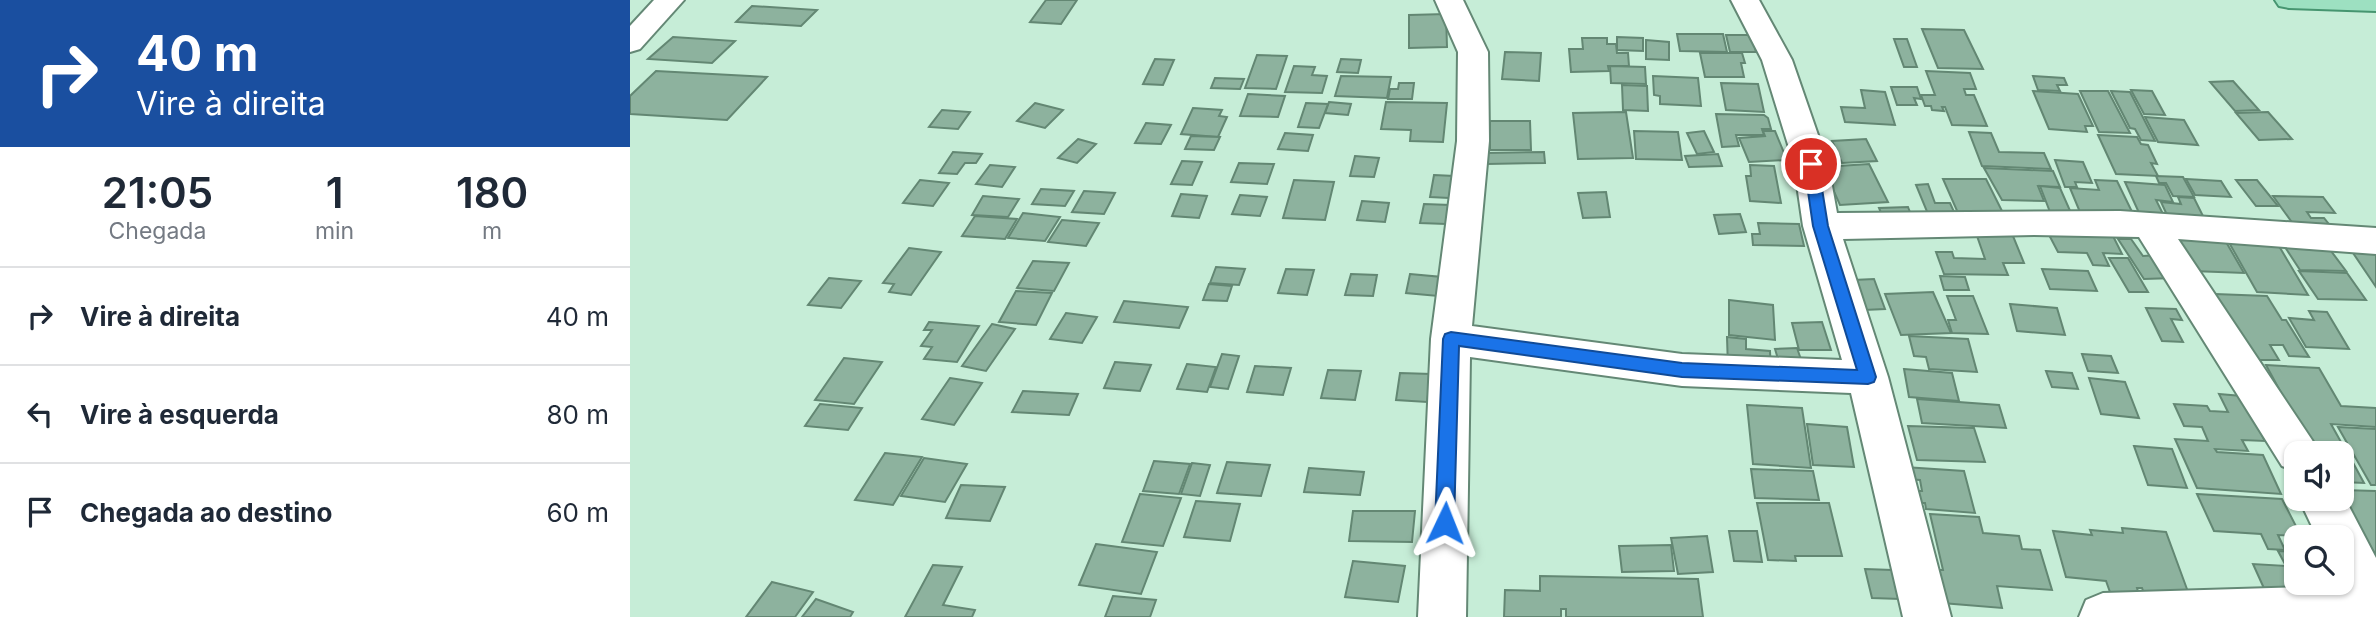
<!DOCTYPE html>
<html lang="pt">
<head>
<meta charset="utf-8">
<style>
  :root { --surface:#fff; --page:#f2f2f3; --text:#1f2937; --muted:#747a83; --line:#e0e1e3 }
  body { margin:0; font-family:Inter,sans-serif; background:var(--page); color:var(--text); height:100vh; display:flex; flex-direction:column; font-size:26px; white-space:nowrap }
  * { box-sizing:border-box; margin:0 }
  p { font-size:23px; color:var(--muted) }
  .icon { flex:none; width:38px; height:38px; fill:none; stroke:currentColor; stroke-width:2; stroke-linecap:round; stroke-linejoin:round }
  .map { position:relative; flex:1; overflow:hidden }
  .side { display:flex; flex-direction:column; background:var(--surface); width:630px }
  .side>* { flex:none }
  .hud { background:#1a4fa0; color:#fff; overflow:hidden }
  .fabs { position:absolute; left:1654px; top:441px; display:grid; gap:14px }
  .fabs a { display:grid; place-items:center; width:70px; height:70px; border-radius:14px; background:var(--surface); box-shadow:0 2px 5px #0004; font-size:35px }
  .pin { position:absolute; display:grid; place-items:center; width:60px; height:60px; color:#fff; margin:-30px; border:4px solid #fff; border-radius:50%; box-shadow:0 2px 7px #0007 }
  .me { position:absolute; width:77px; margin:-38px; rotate:2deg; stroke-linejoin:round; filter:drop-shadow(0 0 5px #0008) }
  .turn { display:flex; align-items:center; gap:24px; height:147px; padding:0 21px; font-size:32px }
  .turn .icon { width:91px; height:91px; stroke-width:2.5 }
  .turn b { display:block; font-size:49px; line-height:60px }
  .eta { display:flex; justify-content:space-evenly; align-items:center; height:119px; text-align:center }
  .eta b { font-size:42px; font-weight:600; line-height:49px }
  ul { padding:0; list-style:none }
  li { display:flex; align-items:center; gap:21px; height:98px; padding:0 21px; border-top:2px solid var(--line) }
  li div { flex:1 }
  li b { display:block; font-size:26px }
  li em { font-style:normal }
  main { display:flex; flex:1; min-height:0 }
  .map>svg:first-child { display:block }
  .building { fill:#8db29e; stroke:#638773; stroke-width:2 }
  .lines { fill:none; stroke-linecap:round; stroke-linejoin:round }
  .street-casing { stroke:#648875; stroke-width:4 }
  .primary-casing { stroke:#469570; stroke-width:4 }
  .street { fill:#fff; fill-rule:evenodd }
  .primary { fill:#9de0c1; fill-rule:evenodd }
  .route { fill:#1a73e8; stroke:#114b97; stroke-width:2 }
</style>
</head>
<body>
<main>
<section class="side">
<div class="hud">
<div class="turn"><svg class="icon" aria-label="right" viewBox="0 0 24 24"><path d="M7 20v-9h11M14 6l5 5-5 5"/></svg><div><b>40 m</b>Vire à direita</div></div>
</div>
<div class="eta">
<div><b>21:05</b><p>Chegada</p></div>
<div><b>1</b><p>min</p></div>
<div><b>180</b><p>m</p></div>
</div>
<ul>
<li><svg class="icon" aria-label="right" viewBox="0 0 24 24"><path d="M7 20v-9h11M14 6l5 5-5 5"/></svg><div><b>Vire à direita</b></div><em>40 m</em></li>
<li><svg class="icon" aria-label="left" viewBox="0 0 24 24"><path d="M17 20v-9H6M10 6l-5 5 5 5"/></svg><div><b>Vire à esquerda</b></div><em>80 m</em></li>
<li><svg class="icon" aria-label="arrive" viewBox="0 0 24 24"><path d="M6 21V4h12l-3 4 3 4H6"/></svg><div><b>Chegada ao destino</b></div><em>60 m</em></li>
</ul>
</section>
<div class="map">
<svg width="1746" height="617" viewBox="0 0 1746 617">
  <rect width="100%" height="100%" fill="#c6edd7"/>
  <g class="building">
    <path d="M416,0h31l-16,24 -31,-2z"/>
    <path d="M122,6l65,4 -16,16 -65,-4z"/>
    <path d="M816,14l1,33 -38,1v-33z"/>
    <path d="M1292,29l42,1 19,39 -45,-1z"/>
    <path d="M1047,34h46l4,18 -47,-1z"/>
    <path d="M1096,35h26l4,17h-26z"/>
    <path d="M43,37l62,4 -23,22 -64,-4z"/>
    <path d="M987,37l26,1v13l-26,-1z"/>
    <path d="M952,38h25v6h9l1,9h11l1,13h-21l1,5 -38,1 -2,-23h14z"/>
    <path d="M1264,39h13l10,28h-13z"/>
    <path d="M1016,40l23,2v18l-23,-1z"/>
    <path d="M875,52l36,1 -2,28 -37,-2z"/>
    <path d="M1070,53h42l3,10h-4l3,14h-39z"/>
    <path d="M627,55l30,1 -11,33 -31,-1z"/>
    <path d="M525,59l19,1 -11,25 -20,-1z"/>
    <path d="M711,59l20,1 -3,13 -21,-1z"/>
    <path d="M664,66l21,1 -3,8 15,1 -5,17 -37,-1z"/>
    <path d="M980,66l35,1 1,17 -35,-1z"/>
    <path d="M26,71l111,6 -40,43 -97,-6v-18z"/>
    <path d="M1296,71l44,2 6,16h-12l2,6h8l13,31 -35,-1 -7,-18h-3l2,4 -12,-1 -1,-4h-6l-4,-11h14z"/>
    <path d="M711,76l50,1 -4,21 -52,-2z"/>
    <path d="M1023,76l45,2 3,28 -41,-2v-8l-6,-1z"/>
    <path d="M1403,76l31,2 3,7h-10l3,6 -22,-1z"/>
    <path d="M585,78l29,1 -4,10 -29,-1z"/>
    <path d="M1603,81l26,29 -24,1 -25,-29z"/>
    <path d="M769,83h15l-2,16h-24l2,-10h8z"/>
    <path d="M1091,83l37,1 6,28 -38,-2z"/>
    <path d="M992,85l25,1 1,25 -25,-1z"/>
    <path d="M1261,87h26l4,12 -7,-1 3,7h-20z"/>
    <path d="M1231,90l24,2 10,33 -50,-3 -4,-15 24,1z"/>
    <path d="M1501,90l21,1 13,24 -21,-1z"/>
    <path d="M1403,91l45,3 15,32h-8l2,6 -38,-3z"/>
    <path d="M1450,91h28l22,42 -31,-1z"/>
    <path d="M1481,91l19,1 25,49 -14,-1 -6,-11 -5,-1z"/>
    <path d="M618,94l37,2 -7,21 -38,-1z"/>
    <path d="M699,102l22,2 -3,11 -23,-2z"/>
    <path d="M756,102l61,1 -4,39 -33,-1 1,-11 -30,-1z"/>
    <path d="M405,103l28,7 -18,18 -28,-7z"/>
    <path d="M676,103l22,1 -9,24 -21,-1z"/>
    <path d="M563,108l29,2 -3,6 8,1 -9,20 -37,-3z"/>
    <path d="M312,110l28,2 -12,17 -29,-2z"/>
    <path d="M996,112l7,46 -55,1 -5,-46z"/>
    <path d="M1638,112l24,27 -33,1 -23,-27z"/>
    <path d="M1086,114l48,1 4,3 3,11h-9l2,6h-28l3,11 -17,1z"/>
    <path d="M1515,117l39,3 14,25 -40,-3z"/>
    <path d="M860,121h40l1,29h-41z"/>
    <path d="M516,123l25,2 -10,19 -26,-1z"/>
    <path d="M1004,131l44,1 4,28 -46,-1z"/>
    <path d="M1074,131l10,21 -17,2 -10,-21z"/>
    <path d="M1133,131h12l12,29 -38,2 -10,-24 26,-2z"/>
    <path d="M1339,132l22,1 8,19 45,1 7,16 -69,-3z"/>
    <path d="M655,133l28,2 -5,16 -30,-2z"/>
    <path d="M1468,135l39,2 4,7 7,1 9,19 -6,-1 7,13 -42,-2z"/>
    <path d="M561,136l29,1 -6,13 -29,-1z"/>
    <path d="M448,139l18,5 -19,19 -19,-5z"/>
    <path d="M1236,139l11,22 -35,2 -10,-22z"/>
    <path d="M323,152l29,2 -6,9h-11l-8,11 -18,-1z"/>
    <path d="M914,152l1,11 -58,1 -1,-11z"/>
    <path d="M1088,154l4,12 -33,1 -4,-11z"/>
    <path d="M725,156l24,2 -5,19 -24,-1z"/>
    <path d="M1425,160l28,2 9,21 -17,-1 2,5h-12z"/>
    <path d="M552,161l20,1 -10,23 -21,-1z"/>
    <path d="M609,163l35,1 -7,20 -36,-2z"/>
    <path d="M1239,164l19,38 -48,3 -17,-38z"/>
    <path d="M360,165l25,2 -13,20 -26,-3z"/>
    <path d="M1120,165l24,1 7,37 -31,-2 -4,-25h5z"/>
    <path d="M1354,168l69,3 7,16 -22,-1 6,15 -42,-1z"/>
    <path d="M804,175l20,1 -5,22 -19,-1z"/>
    <path d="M1526,176l27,1 11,20 -21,-1 -7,-13h-7z"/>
    <path d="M1313,179h43l17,34h-45z"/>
    <path d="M1556,179l35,2 10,16 -36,-2z"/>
    <path d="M290,180l29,3 -16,23 -30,-3z"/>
    <path d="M664,180l40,2 -9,38 -42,-2z"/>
    <path d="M1465,180l22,1 19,39 -54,-3 -12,-29 29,2z"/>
    <path d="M1606,180h21l21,26h-22z"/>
    <path d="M1495,182l40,3 8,17 -17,-2 8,16 -24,-1z"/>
    <path d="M1298,184l7,19h15l5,11h-27l-12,-29z"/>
    <path d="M1410,186l20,2 11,25 -21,-1z"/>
    <path d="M411,189l33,2 -9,15 -33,-2z"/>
    <path d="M454,191l31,2 -11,21 -32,-2z"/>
    <path d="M976,192l4,25 -27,1 -5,-25z"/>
    <path d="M551,194l26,2 -8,22 -27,-2z"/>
    <path d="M610,195l27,2 -7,19 -28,-2z"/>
    <path d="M353,196l36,3 -11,18 -36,-2z"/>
    <path d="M1643,196l50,1 12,16 -28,-1 4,6h13l8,10h-36z"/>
    <path d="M1548,197l16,1 10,20 -37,-3 -6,-13 20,2z"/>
    <path d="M732,201l27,2 -4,19 -28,-2z"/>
    <path d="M794,204l26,1 -4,19 -26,-1z"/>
    <path d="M1278,207l5,13h-29l-5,-12z"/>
    <path d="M393,213l37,4 -15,24 -37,-3z"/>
    <path d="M1110,214l6,18 -27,2 -5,-19z"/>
    <path d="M345,216l42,3 -12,20 -43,-3z"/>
    <path d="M432,220l37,3 -13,23 -38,-4z"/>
    <path d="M1128,223l41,1 5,22 -51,-1 -1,-11h8z"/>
    <path d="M1418,233l64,1 10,20 -19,-1 6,13 -16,-1 -6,-12 -29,-1z"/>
    <path d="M1541,234l51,1 22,38 -52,-2z"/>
    <path d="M1347,236h36l11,27h-21l5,12 -64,-1 -8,-22h16l2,6 31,1z"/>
    <path d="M1488,239h13l12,17 16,-1 15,23 -30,1z"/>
    <path d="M1597,239l49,2 32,54 -51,-3z"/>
    <path d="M1651,241l44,2 21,28 -46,-1z"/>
    <path d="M279,248l32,4 -30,43 -22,-3 5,-8 -11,-1z"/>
    <path d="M1721,250l25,1v36z"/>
    <path d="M1479,258h19l20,34h-19z"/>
    <path d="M403,261l36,2 -15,28 -37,-3z"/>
    <path d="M586,267l29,2 -6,16 -29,-2z"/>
    <path d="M656,269l28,1 -7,25 -29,-2z"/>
    <path d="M1412,269l46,2 9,20 -47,-2z"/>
    <path d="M1669,271l48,2 19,27 -48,-1z"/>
    <path d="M721,274l26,1 -4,21 -28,-1z"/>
    <path d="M780,274l32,3 -4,19 -32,-3z"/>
    <path d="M1310,276l25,1 4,13h-25z"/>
    <path d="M199,278l32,3 -20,27 -33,-3z"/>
    <path d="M1244,279l11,30 -21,1 -10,-30z"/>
    <path d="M579,284l23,2 -5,15 -24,-1z"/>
    <path d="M386,291l36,2 -16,32 -37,-3z"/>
    <path d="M1303,292l18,41 -50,2 -16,-41z"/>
    <path d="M1585,294l52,2 15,24h4l23,37 -20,-1 -6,-11h-13l9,15h-27z"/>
    <path d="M1317,296h26l15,38 -36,-1 -4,-13h8z"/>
    <path d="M1099,300l44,5 2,35 -46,-5z"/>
    <path d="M494,301l64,6 -9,21 -65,-6z"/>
    <path d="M1380,304l47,4 8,27 -48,-4z"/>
    <path d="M1516,308l30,1 6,11 -11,-1 12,23 -21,-1z"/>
    <path d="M1679,311l18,1 22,37 -43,-2 -17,-29 25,2z"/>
    <path d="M436,313l31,4 -15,26 -32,-4z"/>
    <path d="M299,322l50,4 -22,36 -33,-3 8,-12 -11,-1 11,-16h-8z"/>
    <path d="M1192,322l9,28h-32l-7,-27z"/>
    <path d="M362,324l23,5 -29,42 -24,-5z"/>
    <path d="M1279,336l59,3 9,33 -48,-3 -3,-12 -12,-1z"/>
    <path d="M1097,337l19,2v10l24,2 1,22 -43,-5z"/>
    <path d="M1167,348l7,20 -23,1 -6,-20z"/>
    <path d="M592,354l17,2 -11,33 -18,-2z"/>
    <path d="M1452,354l29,2 7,17 -30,-2z"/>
    <path d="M214,358l38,4 -28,42 -39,-4z"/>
    <path d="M485,362l36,3 -11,26 -36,-3z"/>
    <path d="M557,364l29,3 -9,25 -30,-3z"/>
    <path d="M1636,365l53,3 22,38 35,2v19l-45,-3 15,27 -35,-3z"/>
    <path d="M625,366l36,2 -8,27 -36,-3z"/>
    <path d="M1274,369l48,4 7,28 -50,-4z"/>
    <path d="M698,370l33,1 -6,29 -34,-2z"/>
    <path d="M1416,371l26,2 6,16 -26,-2z"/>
    <path d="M770,373l31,1 -4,28 -31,-2z"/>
    <path d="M320,378l32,5 -28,42 -32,-6z"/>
    <path d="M1459,378l36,4 14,36 -38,-4z"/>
    <path d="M393,391l55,3 -9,21 -57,-3z"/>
    <path d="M1589,394l23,2 23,45 -23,-1 6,11 -33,-2 2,3 46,3 18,39 -84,-6 -22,-49 33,2 -6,-14 -18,-1 -10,-22 33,2 3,5 18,1z"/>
    <path d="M1287,399l82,6 7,23 -84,-5z"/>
    <path d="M190,404l42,4 -14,22 -43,-4z"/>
    <path d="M1117,405l55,3 9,60 -58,-4z"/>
    <path d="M1177,424l40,3 7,40 -41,-2z"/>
    <path d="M1278,426l66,2 11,34 -68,-2z"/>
    <path d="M1708,427l38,2v56h-5z"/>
    <path d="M1504,446l38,3 15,39 -39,-3z"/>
    <path d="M255,453l37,4 -29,48 -38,-5z"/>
    <path d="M294,458l43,6 -22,38 -44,-6z"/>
    <path d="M1712,459h9l13,24 -22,-1z"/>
    <path d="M524,461l36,3 -11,30 -36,-3z"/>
    <path d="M597,462l43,3 -9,31 -44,-3z"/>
    <path d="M562,463l18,2 -10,31 -19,-2z"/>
    <path d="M1274,467l60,4 11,42 -49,-4 -1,-6h-10l-3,-12h10l-2,-11 -14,-1z"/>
    <path d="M679,468l55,4 -4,23 -56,-3z"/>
    <path d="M1121,469l62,2 6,29 -64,-2z"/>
    <path d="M331,485l44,2 -15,34 -44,-3z"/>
    <path d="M1712,490l34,1v65l-34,-59z"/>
    <path d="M510,494l41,4 -18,48 -41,-4z"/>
    <path d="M1567,494l85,5 19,37 -23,-1 7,15 -17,-1 -7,-15 -47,-3z"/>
    <path d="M566,501l44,3 -10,37 -46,-4z"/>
    <path d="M1127,503h72l13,53h-47l1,5 -28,-1z"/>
    <path d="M723,511h62l-3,31 -63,-1z"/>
    <path d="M1300,514l49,3 4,16 36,3 3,13 18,1 12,40 -55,-4 5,22 -60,-5 -7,-33h8z"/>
    <path d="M1492,528l44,4 25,68 -46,-4 -3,-8h-5l2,7 -29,-3 -4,-11 -40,-4 -13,-46 39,4 -2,-5 33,3z"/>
    <path d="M1099,531h28l5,31 -28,-1z"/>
    <path d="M1077,536l6,36 -35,2 -7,-36z"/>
    <path d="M466,544l61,8 -16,42 -62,-9z"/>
    <path d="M1041,545l3,26 -52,1 -3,-26z"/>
    <path d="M1648,551l18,1v31h21l8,15 -58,-3 -14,-31 33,2z"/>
    <path d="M723,561l52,5 -7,36 -53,-5z"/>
    <path d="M303,565l29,2 -19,38 32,5 -3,7h-67z"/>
    <path d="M1235,569l27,1 8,29 -28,-1z"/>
    <path d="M910,576l158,3 5,38h-137v-8h-5v8h-57l1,-27 35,1z"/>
    <path d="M142,582l41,10 -18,25h-49z"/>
    <path d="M483,596l43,4 -6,17h-45z"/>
    <path d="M186,599l37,13 -3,5h-48z"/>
  </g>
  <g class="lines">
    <defs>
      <g id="street">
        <path d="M24,0h30l-44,49 -10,3v-26z"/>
        <path d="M805,0h28l25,52 1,89 -17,185 210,28 160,6 -39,-134 -9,-62 -32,-104 -31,-60h28l33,60 36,104 9,49 283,-2 256,17v26l-198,-15 134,201 7,13h-23v18l-14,-5 -143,-229 -105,-2 -191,4 45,138 63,240h-48l-52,-224 -169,-7 -212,-29 -4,260h-48l13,-278 26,-198 1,-89z"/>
        <path d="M1712,493l34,65v59h-297l7,-17 17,-7 238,-7 1,-49h-25l-18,-38h43z"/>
      </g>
      <path id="primary" d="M1645,0h101v11l-87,-3 -10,-2z"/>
    </defs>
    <use href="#street" class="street-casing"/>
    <use href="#primary" class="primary-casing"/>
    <use href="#street" class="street"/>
    <use href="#primary" class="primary"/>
  </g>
  <path class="route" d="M1181,159l7,5 10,62 48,151 -2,5 -6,2 -186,-7 -223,-31 -5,177 -3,6 -6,3 -7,-3 -3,-6 8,-184 2,-5 6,-2 231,31 175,7 -44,-144 -9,-62z"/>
</svg>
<div class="fabs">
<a><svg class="icon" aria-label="sound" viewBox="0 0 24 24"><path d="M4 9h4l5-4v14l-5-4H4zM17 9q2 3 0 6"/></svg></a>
<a><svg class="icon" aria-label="search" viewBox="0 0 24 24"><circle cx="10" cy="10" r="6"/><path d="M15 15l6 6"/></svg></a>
</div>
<div class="pin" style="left:1181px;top:164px;background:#d93025"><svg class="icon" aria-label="arrive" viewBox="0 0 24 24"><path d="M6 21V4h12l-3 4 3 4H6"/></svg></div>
<svg class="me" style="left:815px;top:523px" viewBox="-20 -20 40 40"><path d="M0-17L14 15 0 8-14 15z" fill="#1a73e8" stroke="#fff" stroke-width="4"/></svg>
</div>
</main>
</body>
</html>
